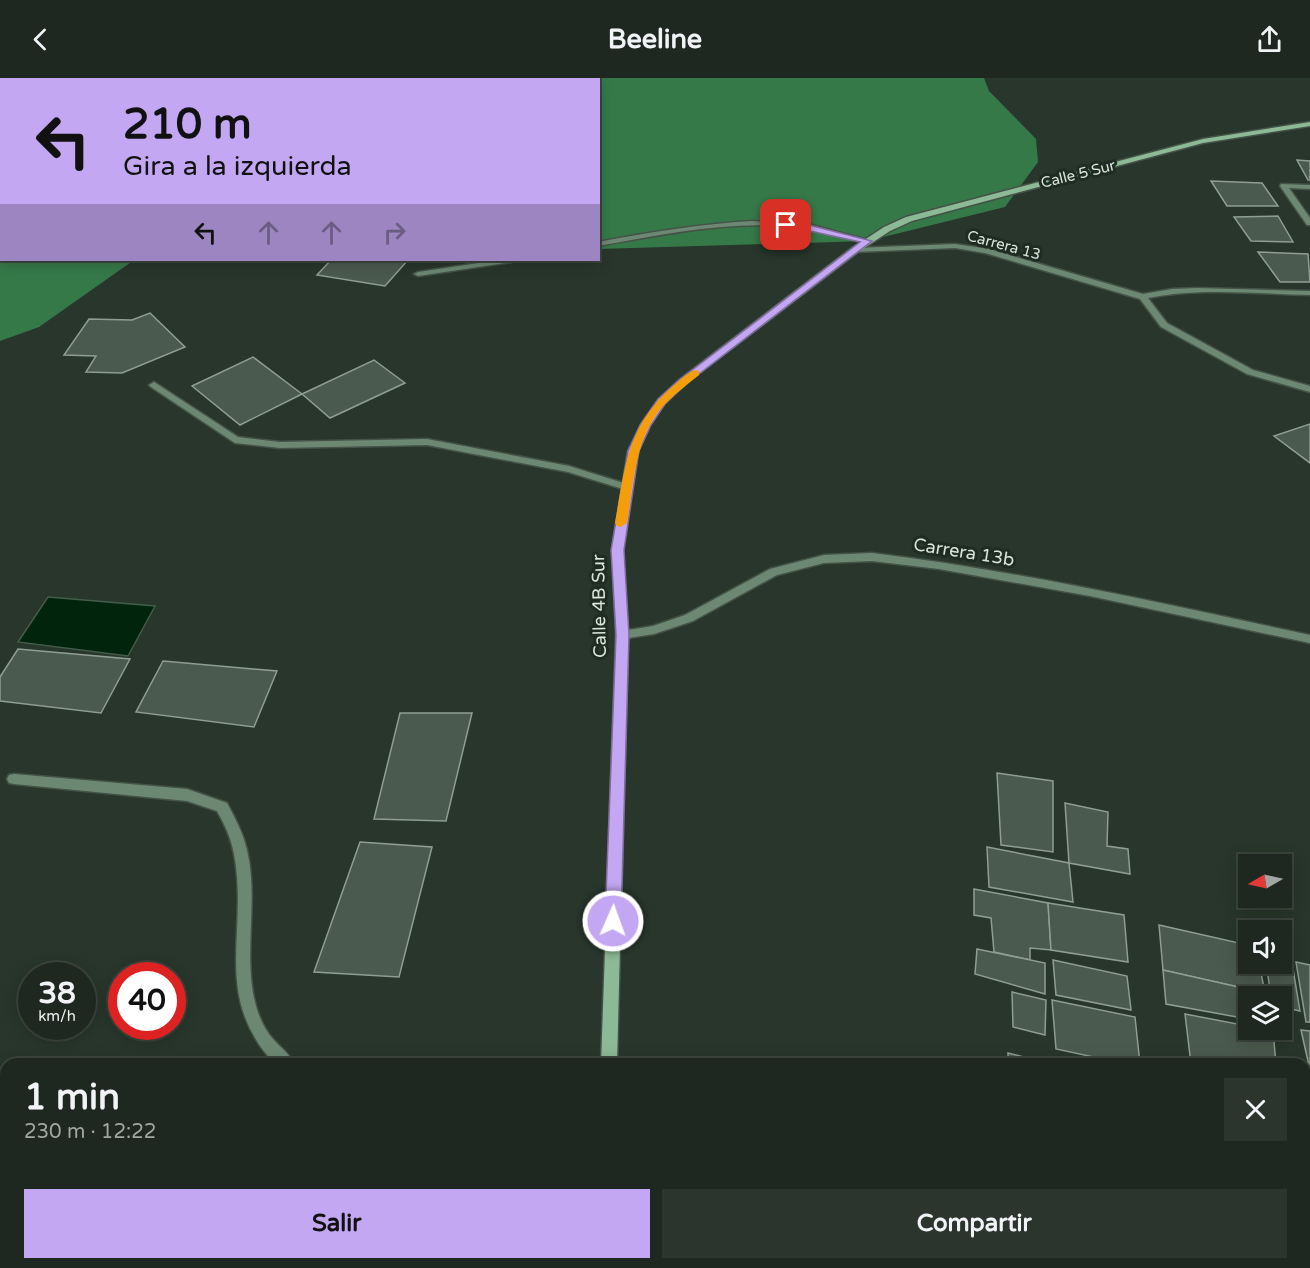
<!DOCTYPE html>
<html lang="es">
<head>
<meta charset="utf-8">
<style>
  :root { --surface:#1e2820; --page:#2b342d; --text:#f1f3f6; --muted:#a1a6a5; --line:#3c443e; --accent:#c3a7f2 }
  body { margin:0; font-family:"Varela Round",sans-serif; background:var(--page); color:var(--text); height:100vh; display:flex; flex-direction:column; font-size:22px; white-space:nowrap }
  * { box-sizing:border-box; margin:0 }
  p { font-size:20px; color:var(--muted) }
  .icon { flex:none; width:33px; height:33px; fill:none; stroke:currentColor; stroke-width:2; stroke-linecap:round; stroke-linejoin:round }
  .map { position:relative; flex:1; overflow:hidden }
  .details { position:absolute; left:0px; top:980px; width:1311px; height:212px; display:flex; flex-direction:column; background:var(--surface); border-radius:18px 18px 0 0; box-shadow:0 3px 15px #0003,0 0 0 2px var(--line) }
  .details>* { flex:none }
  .hud { position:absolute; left:0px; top:0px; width:600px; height:183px; box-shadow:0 3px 15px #0003,0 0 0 2px var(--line); background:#c3a7f2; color:#111; overflow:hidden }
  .needle { width:39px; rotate:261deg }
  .buttons { position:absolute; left:1238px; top:776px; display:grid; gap:12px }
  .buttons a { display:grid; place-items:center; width:54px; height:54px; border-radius:0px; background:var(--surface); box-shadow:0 3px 15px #0003,0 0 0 2px var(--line); font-size:30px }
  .speed { position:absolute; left:18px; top:884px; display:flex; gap:12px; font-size:30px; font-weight:700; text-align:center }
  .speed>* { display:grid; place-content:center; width:78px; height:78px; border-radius:50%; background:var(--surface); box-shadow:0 3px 15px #0003,0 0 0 2px var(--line); line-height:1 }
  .speed small { font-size:15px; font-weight:400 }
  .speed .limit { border:9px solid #d22; background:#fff; color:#111 }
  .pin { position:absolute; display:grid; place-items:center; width:51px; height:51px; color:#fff; margin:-26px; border-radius:12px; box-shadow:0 3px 9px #0006 }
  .me { position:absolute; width:66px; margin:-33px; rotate:2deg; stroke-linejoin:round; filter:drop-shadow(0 0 4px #0008) }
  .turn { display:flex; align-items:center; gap:21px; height:126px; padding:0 24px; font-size:27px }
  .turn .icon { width:78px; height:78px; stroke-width:2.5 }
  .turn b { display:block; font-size:42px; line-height:51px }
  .lanes { display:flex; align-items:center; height:57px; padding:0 24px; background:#0003; justify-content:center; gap:30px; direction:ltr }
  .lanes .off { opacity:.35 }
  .round { display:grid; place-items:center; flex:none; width:63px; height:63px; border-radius:0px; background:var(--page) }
  .headline { display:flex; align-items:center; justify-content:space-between; height:102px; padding:0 24px }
  h1 { font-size:36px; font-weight:700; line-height:45px }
  .primary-button { display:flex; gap:12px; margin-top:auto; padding:12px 24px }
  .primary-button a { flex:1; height:69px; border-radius:0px; background:var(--accent); color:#111; font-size:24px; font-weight:700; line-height:69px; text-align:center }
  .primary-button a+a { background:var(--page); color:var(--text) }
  header { display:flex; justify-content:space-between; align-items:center; height:78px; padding:0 24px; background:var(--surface); font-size:27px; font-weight:700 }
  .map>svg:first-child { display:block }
  .forest { fill:#367949 }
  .water { fill:#00240c; stroke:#415d4a; stroke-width:1.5 }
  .building { fill:#4b5a4e; stroke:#8e9e91; stroke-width:1.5 }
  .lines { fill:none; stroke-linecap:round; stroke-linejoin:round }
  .lane-casing { stroke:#445247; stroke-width:3 }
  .street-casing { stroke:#445247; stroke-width:3 }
  .secondary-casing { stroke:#445247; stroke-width:3 }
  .lane { fill:#6c8872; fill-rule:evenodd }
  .street { fill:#6c8872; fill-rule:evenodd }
  .secondary { fill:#8cb996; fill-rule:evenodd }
  .route { fill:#c3a7f2; stroke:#7f6d9d; stroke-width:1.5 }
  .slow { fill:#f59e0b }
  .labels { text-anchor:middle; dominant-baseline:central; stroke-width:6; stroke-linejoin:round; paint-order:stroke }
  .far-street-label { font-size:15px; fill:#dae3dc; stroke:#1e2c21 }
  .street-label { font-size:18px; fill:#dae3dc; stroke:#1e2c21 }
</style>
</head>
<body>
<header><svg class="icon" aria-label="back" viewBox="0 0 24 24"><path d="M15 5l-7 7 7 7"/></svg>Beeline<svg class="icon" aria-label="share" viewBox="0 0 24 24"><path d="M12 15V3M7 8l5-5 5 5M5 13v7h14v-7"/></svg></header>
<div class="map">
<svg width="1310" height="1190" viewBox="0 0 1310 1190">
  <rect width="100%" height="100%" fill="#28362b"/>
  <g class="forest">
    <path d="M329,0h655l5,13 47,48 2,23 -33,45 -138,34 -268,8 -1,-169h-271z"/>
    <path d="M0,33l2,149h132l-95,67 -39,14z"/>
  </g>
  <path class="water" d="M48,519l107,9 -27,50 -110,-14z"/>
  <g class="building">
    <path d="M1297,82l13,1v19h-2z"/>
    <path d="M1211,103l51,2 16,23h-51z"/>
    <path d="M1278,138l15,26 -42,-1 -17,-24z"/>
    <path d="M1258,174l50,2 2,28h-30z"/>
    <path d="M331,182h77l-23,26 -68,-11z"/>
    <path d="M150,235l35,34 -63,26 -36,-1 10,-16 -32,-1 25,-36 43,1z"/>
    <path d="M253,279l49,37 -62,31 -48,-39z"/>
    <path d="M374,282l31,23 -75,35 -28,-24z"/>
    <path d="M1310,346v39l-36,-27z"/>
    <path d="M18,571l112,10 -29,54 -101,-12v-24z"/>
    <path d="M163,583l114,10 -23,56 -118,-15z"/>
    <path d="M400,635h72l-26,108 -72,-2z"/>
    <path d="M997,695l56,8v71l-52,-7z"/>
    <path d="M1065,725l43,9 -1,34 21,3 2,25 -61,-11z"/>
    <path d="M360,764l72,5 -33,130 -85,-5z"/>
    <path d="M987,769l82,16 4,39 -84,-15z"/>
    <path d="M974,811l74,14 3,47 -21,-2v12l-36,-8 -3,-34 -17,-3z"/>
    <path d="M1048,825l76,12 4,47 -77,-12z"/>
    <path d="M1159,847l89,20v18h11l6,30 -102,-23z"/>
    <path d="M977,871l68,14v31l-70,-20z"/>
    <path d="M1053,882l74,16 4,34 -75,-15z"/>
    <path d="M1281,882l11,3 8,48 -19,-4v-11h-10l-5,-33h15z"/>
    <path d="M1296,884l14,3v57h-4z"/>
    <path d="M1163,892l102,23v3h-17v23l-82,-15z"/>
    <path d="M1012,914l34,8 -1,35 -32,-8z"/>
    <path d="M1052,922l83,17 5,47h-14l-70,-15z"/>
    <path d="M1185,936l63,12v3l25,2 3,33h-85z"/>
    <path d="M1301,952l9,1v39z"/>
    <path d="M1008,975l43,11h-43z"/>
    <path d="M6,1055v130h40l-2,5h-44v-134z"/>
    <path d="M292,1185h111l-1,5h-111z"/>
  </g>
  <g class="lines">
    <defs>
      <g id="lane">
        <path d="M1281,106l29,1v4l-21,-1 21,30v7h-3l-27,-39z"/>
        <path d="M752,143l60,4 59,16 -4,2c-21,-5 -41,-12 -63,-15 -69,-9 -138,6 -206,18v-4c52,-10 102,-18 154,-21z"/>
        <path d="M955,166l34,5 154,45 29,-5 25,-1 113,3v4c-53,-1 -109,-8 -162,3l19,25 86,47 57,16v6l-63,-18 -86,-47 -21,-28 -155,-46 -30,-5 -100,4 -4,-2 4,-2z"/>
        <path d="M499,182h17l-4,2 -94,14 -4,-2 4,-2z"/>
        <path d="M154,304l84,55 42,5 147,-3 142,27 61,19 1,2 -5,3 -58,-18 -141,-27 -147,3 -45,-5 -84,-56 -2,-2z"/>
        <path d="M14,696l173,15 40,14c8,15 16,30 20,47 11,46 -2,96 6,143 3,16 9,34 20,46 7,8 17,15 21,25h-19c-64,-68 -26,-132 -41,-210 -3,-16 -9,-29 -17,-43l-30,-10 -173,-17 -5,-1 -2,-4 2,-4z"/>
      </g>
      <g id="street">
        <path d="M872,475c148,18 293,51 438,82v8l-220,-47 -151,-27 -67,-8 -48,2 -47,12 -84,46 -39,13 -32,5 -6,-4 6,-4 31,-5 32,-11 85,-46 54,-14z"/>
        <path d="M1305,1183l2,7h-18l-1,-5h17z"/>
      </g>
      <g id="secondary">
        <path d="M1310,44v4l-107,17 -291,78 -22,10 -32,21 -173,132 -20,19 -15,22 -12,26 -16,99 6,85 -11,429h-16l15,-429 -4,-85 16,-99 14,-28 17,-24 20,-19 173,-132 32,-21 22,-10 297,-78z"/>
        <path d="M591,1185h18l-1,5h-18z"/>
      </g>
    </defs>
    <use href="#lane" class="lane-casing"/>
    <use href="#street" class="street-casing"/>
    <use href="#secondary" class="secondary-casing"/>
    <use href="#lane" class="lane"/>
    <use href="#street" class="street"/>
    <use href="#secondary" class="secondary"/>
  </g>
  <path class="route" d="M783,145l22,1 67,17 -186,143 -21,20 -14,21 -12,26 -15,99 5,85 -8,286 -2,5 -6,2 -6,-2 -2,-5 11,-286 -5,-85 17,-99 12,-26 18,-26 21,-19 181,-138 -78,-17z"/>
  <path class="slow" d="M695,292l4,1v4c-11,9 -22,17 -32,27 -32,31 -33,80 -40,121l-6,4 -4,-1 -2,-3c10,-56 12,-97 58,-137 7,-6 14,-13 22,-16z"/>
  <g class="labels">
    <g class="far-street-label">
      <text transform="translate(1078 96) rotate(-14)">Calle 5 Sur</text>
      <text transform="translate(1004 167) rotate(15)">Carrera 13</text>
    </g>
    <g class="street-label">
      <text transform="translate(964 474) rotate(9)">Carrera 13b</text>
      <text transform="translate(599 528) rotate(-91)">Calle 4B Sur</text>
    </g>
  </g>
</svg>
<div class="buttons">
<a><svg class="needle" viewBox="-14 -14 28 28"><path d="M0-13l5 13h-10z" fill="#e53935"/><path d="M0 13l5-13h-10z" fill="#a1a6a5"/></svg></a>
<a><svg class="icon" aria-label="sound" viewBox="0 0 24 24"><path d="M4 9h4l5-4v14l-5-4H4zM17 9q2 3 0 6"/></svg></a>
<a><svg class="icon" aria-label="layers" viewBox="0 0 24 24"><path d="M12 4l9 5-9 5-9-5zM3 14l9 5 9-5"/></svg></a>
</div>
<div class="speed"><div>38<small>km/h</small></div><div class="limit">40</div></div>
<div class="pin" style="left:786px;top:147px;background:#d93025"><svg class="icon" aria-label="arrive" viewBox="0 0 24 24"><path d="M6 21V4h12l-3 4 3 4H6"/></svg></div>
<svg class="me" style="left:613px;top:843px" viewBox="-20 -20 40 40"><circle r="17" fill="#c3a7f2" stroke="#fff" stroke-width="3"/><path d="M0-11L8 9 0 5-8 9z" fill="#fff"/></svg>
<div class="hud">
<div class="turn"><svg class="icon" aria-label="left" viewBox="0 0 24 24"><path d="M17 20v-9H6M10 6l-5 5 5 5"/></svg><div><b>210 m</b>Gira a la izquierda</div></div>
<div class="lanes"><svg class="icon" aria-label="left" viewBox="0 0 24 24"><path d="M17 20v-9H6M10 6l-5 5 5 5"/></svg><svg class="icon off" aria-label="ahead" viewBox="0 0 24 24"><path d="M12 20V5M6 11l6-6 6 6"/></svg><svg class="icon off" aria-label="ahead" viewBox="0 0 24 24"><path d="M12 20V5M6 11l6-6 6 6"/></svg><svg class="icon off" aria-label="right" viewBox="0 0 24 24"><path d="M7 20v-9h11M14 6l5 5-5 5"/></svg></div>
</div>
<section class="details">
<div class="headline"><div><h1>1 min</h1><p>230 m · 12:22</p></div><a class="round"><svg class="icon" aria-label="close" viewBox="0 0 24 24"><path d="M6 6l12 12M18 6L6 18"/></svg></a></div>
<div class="primary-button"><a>Salir</a><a>Compartir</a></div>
</section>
</div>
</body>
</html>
